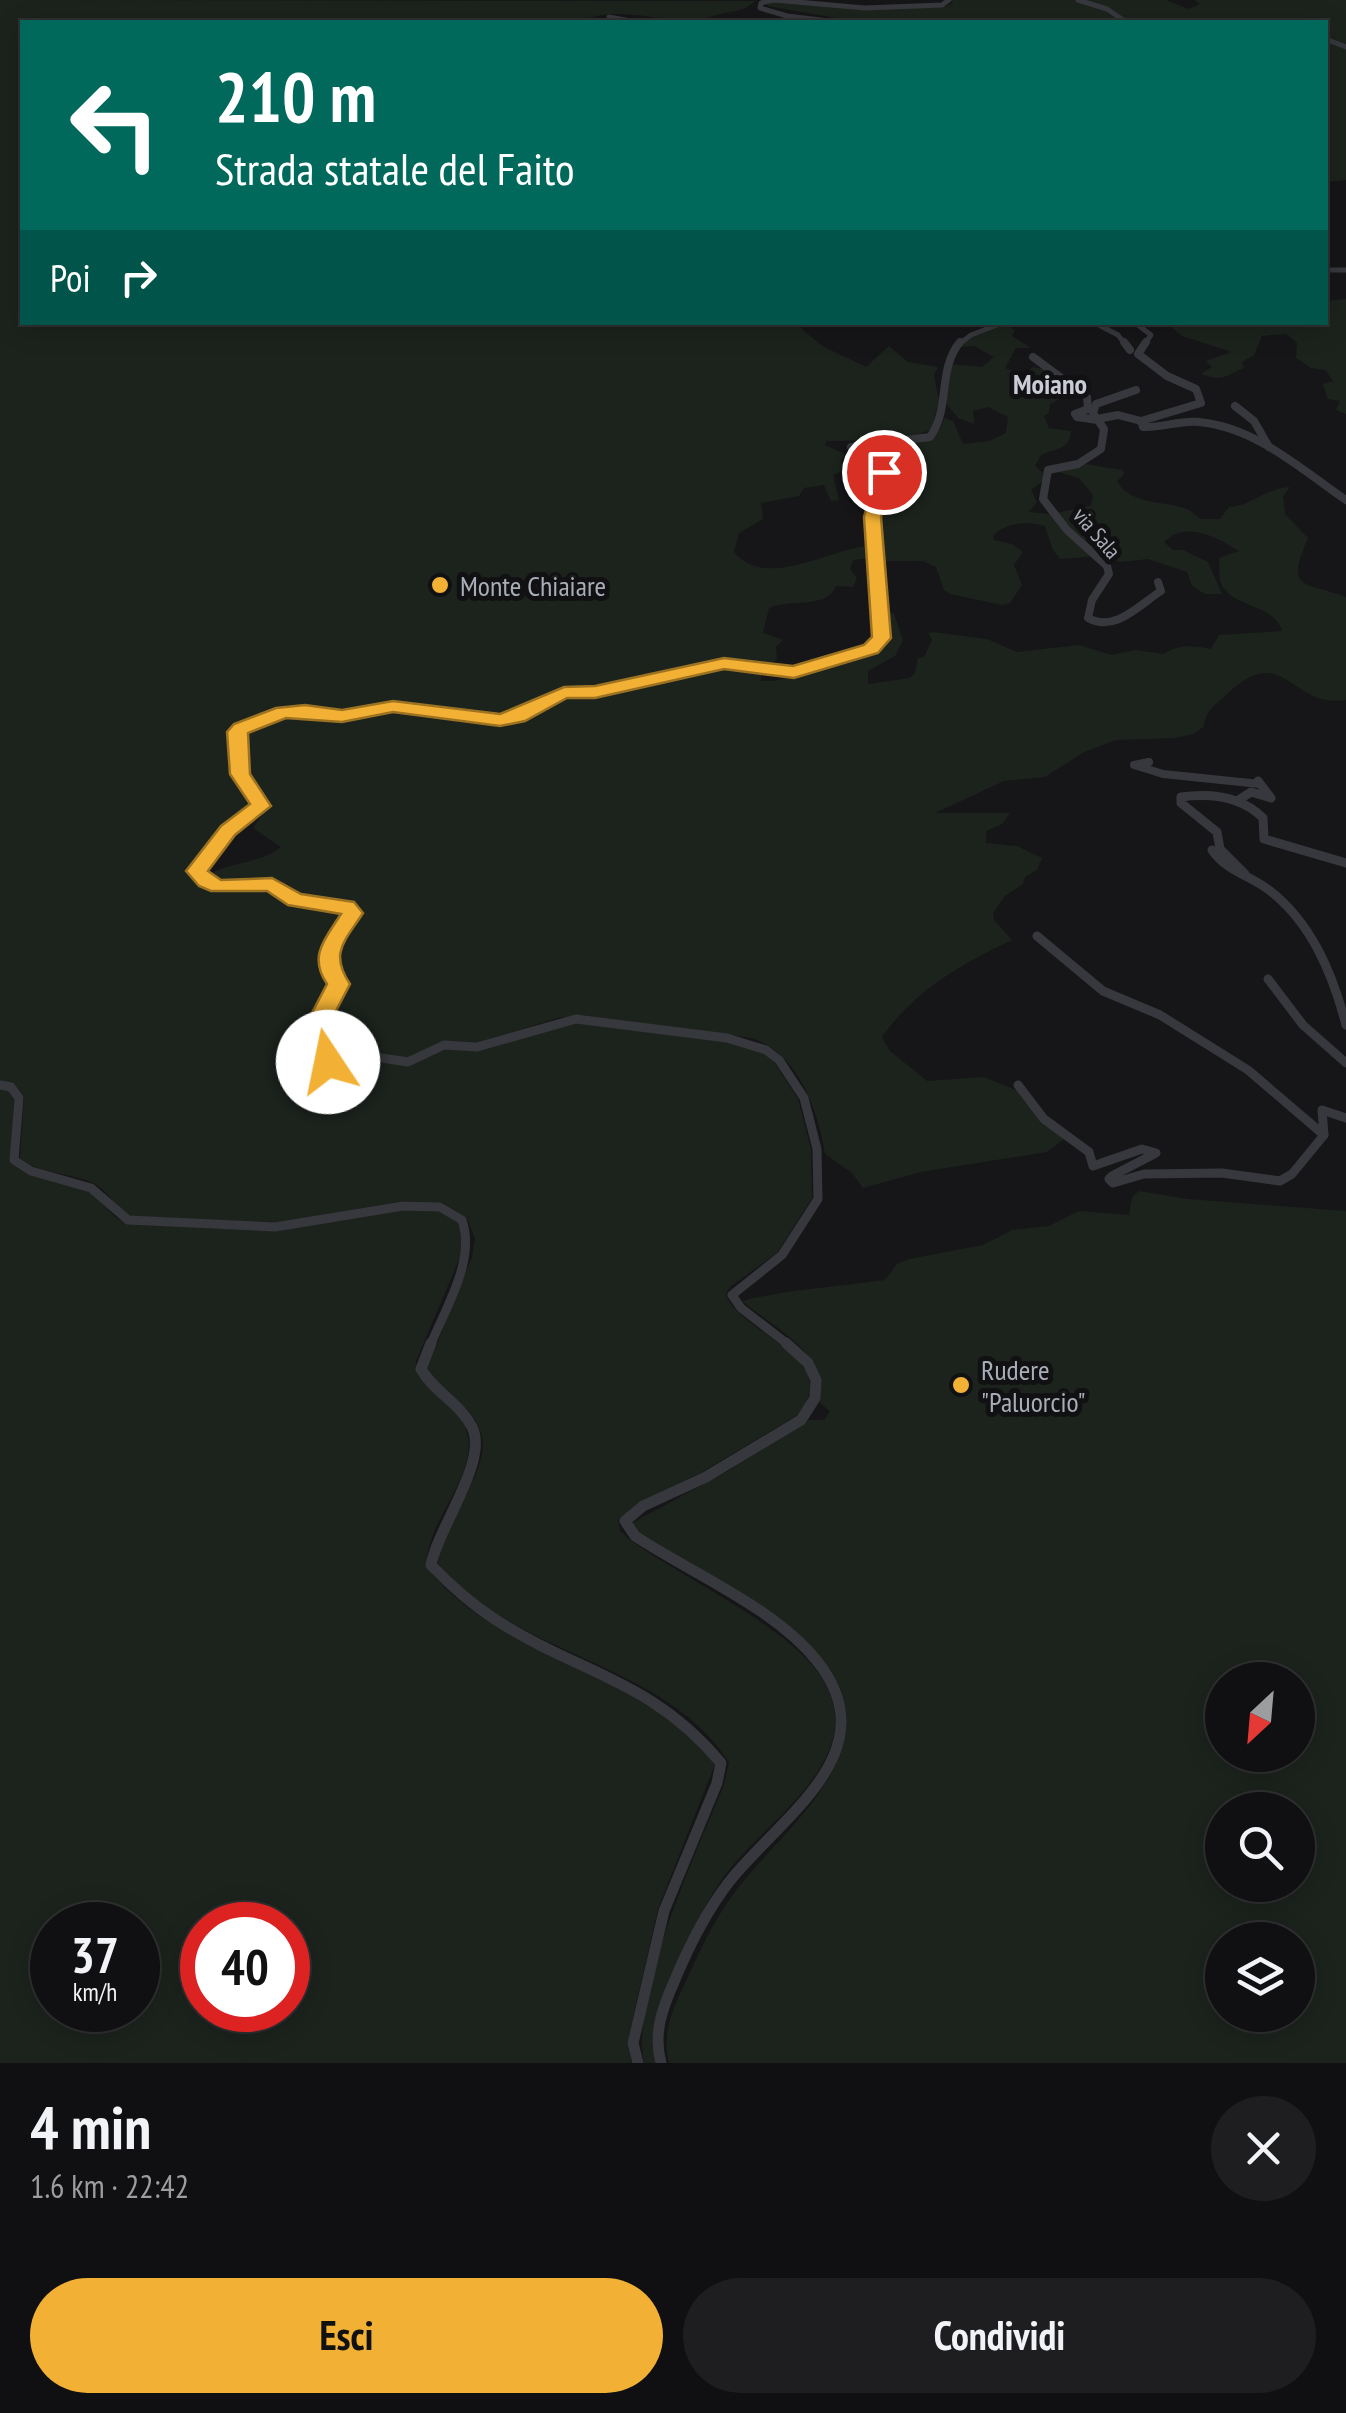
<!DOCTYPE html>
<html lang="it">
<head>
<meta charset="utf-8">
<style>
  :root { --surface:#101012; --page:#1e1e20; --text:#f1f3f6; --muted:#9c9d9f; --line:#303032; --accent:#f2b134 }
  body { margin:0; font-family:"PT Sans Narrow",sans-serif; background:var(--page); color:var(--text); height:100vh; display:flex; flex-direction:column; font-size:38px; white-space:nowrap }
  * { box-sizing:border-box; margin:0 }
  p { font-size:32px; color:var(--muted) }
  .icon { flex:none; width:55px; height:55px; fill:none; stroke:currentColor; stroke-width:2; stroke-linecap:round; stroke-linejoin:round }
  .map { position:relative; height:2063px; overflow:hidden }
  .drawer { display:flex; flex-direction:column; background:var(--surface); flex:1 }
  .drawer>* { flex:none }
  .banner { position:absolute; left:20px; top:20px; width:1308px; height:305px; border-radius:0px; box-shadow:0 5px 25px #0003,0 0 0 2px var(--line); background:#00695c; color:#fff; overflow:hidden }
  .needle { width:65px; rotate:206deg }
  .buttons { position:absolute; left:1205px; top:1662px; display:grid; gap:20px }
  .buttons a { display:grid; place-items:center; width:110px; height:110px; border-radius:50%; background:var(--surface); box-shadow:0 5px 25px #0003,0 0 0 2px var(--line); font-size:50px }
  .speed { position:absolute; left:30px; top:1902px; display:flex; gap:20px; font-size:50px; font-weight:700; text-align:center }
  .speed>* { display:grid; place-content:center; width:130px; height:130px; border-radius:50%; background:var(--surface); box-shadow:0 5px 25px #0003,0 0 0 2px var(--line); line-height:1 }
  .speed small { font-size:25px; font-weight:400 }
  .speed .limit { border:15px solid #d22; background:#fff; color:#111 }
  .pin { position:absolute; display:grid; place-items:center; width:85px; height:85px; color:#fff; margin:-42px; border:5px solid #fff; border-radius:50%; box-shadow:0 2px 10px #0007 }
  .me { position:absolute; width:110px; margin:-55px; rotate:349deg; stroke-linejoin:round; filter:drop-shadow(0 0 8px #0008) }
  .turn { display:flex; align-items:center; gap:35px; height:210px; padding:0 30px; font-size:45px }
  .turn .icon { width:130px; height:130px; stroke-width:2.5 }
  .turn b { display:block; font-size:70px; line-height:85px }
  .then { display:flex; align-items:center; height:95px; padding:0 30px; background:#0003; gap:20px; font-size:38px }
  .round { display:grid; place-items:center; flex:none; width:105px; height:105px; border-radius:52px; background:var(--page) }
  .headline { display:flex; align-items:center; justify-content:space-between; height:170px; padding:0 30px }
  h1 { font-size:60px; font-weight:800; line-height:75px }
  .button { display:flex; gap:20px; margin-top:auto; padding:20px 30px }
  .button a { flex:1; height:115px; border-radius:60px; background:var(--accent); color:#111; font-size:40px; font-weight:800; line-height:115px; text-align:center }
  .button a+a { background:var(--page); color:var(--text) }
  .map>svg:first-child { display:block }
  .green { fill:#1c231d; fill-rule:evenodd }
  .lines { fill:none; stroke-linecap:round; stroke-linejoin:round }
  .minor-far3 { stroke:#37383d; stroke-width:5 }
  .minor-far2 { stroke:#37383d; stroke-width:8 }
  .minor-far1 { stroke:#37383d; stroke-width:9 }
  .minor { stroke:#37383d; stroke-width:11 }
  .route { fill:#f2b134; stroke:#9d7322; stroke-width:2.5 }
  .poi-dot { fill:#f2b134; stroke:#111113; stroke-width:4 }
  .labels { text-anchor:middle; dominant-baseline:central; stroke-width:10; stroke-linejoin:round; paint-order:stroke }
  .far-street-label { font-size:22px; fill:#a8adb8; stroke:#111113 }
  .far-quarter-label { font-size:28px; font-weight:bold; fill:#c9ccd4; stroke:#111113 }
  .poi-label { font-size:28px; fill:#a8adb8; stroke:#111113; text-anchor:start }
</style>
</head>
<body>
<div class="map">
<svg width="1346" height="2063" viewBox="0 0 1346 2063">
  <rect width="100%" height="100%" fill="#161618"/>
  <g class="green">
    <path d="M0,0l755,1c-14,13 -24,9 -42,15 -43,14 -91,-15 -133,6h-558v300h772l28,24 44,21 23,-21 19,16 30,5 -4,8 5,26 -8,29 -31,10 -73,1 -2,4 20,9 -4,8 9,6 -17,7 6,25 -8,1 -7,-16 -20,3 -5,8 -38,7 2,16 -24,14 -5,19c32,39 96,-4 136,-6l1,12 -18,2 -3,9 7,9 -4,9 -17,-1c-10,24 -46,12 -67,22l-6,25 20,7 -7,7 1,12 -9,8 -50,-7 -109,27 -46,4 -53,24 -14,2 -98,-12 -58,7 -41,-5 -52,12 -16,11c-4,44 9,43 25,76l-32,23 -32,42 2,7 22,11 46,-2 31,16 49,6 4,5c-14,33 -37,32 -13,70l-25,48 13,32 10,4 48,-8 31,5 35,-16 33,2 99,-29 149,19 37,12 11,9 24,37 13,50 1,49 -35,55 -46,33 -5,8c11,39 123,65 70,122l-94,56 -63,30 -21,18 2,11 10,9c52,37 143,80 182,125 73,86 -46,153 -89,213 -30,42 -47,98 -68,145l-3,19 3,21h-11c-14,-67 53,-213 80,-278l5,-23c-66,-102 -216,-105 -291,-199 2,-43 55,-91 43,-130 -9,-30 -40,-40 -54,-65l45,-111 3,-18 -8,-21 -24,-15 -40,-2 -128,22 -144,-7c-16,-6 -21,-24 -36,-32 -23,-12 -55,-9 -75,-26l4,-61 -9,-13 -15,-3z"/>
    <path d="M951,0h215l23,9 11,-5 -6,-4h152v180l-21,2v-160h-467l-90,-16v-4h13l82,8 83,-4 7,-3z"/>
    <path d="M1346,299v115l-10,-4 4,-9 -12,-2 -5,-15 10,-3 -7,-11 -15,-2 -15,-10 1,-15 -11,-9 -24,2 -8,19 -12,7 2,6c-20,8 -19,14 -43,6l11,-7 -6,-6 26,-9 -50,-16 -15,-13 158,-1v-21z"/>
    <path d="M1006,325l9,5 -3,6 19,12h-15l-11,20 18,7 10,-8 12,2 32,21 -27,14 -1,9 -5,3 5,12 22,3c-1,19 -15,17 -30,24l-6,11 8,7v8l-12,9 6,12 -8,10 21,2 41,-8 2,-11 -14,-17 -21,-6 27,-8 37,6 2,4 -7,7c13,25 50,19 72,29 5,3 8,7 13,9h18l9,-12c22,-1 37,-19 61,-20l-7,9 2,18 23,24c-23,53 -5,43 38,59v103c-57,9 -61,-61 -120,-5 -11,11 -21,15 -22,31l-10,8 -19,4 -59,2 -32,12 -39,25 -41,4 -69,32h75l-8,11 -16,7v12l31,3 25,12 -5,12 -12,7 -2,7 -18,12 -12,17 1,7 18,20c-49,23 -98,51 -130,97l8,14 37,30 57,-4 49,20 6,13 25,29 -17,13 -126,20 -58,16 -11,-15 -27,-19c-8,-46 -26,-99 -73,-116l-171,-23 -23,3 -78,24 -37,-1 -36,17 -48,-4 -24,7 -11,-6 -2,-27 28,-50 -19,-15 1,-6 24,-33 3,-12 -17,-11 -42,-6 -34,-14 -33,2 -24,-8c23,-14 51,-11 72,-28l-28,-19 16,-23c-4,-10 -15,-16 -19,-26 -5,-14 -6,-44 4,-54l44,-12 42,7 50,-9 80,12h37l61,-27 43,-3 115,-27 35,6v9h12l101,-26 13,-12 -2,-34 9,5 9,26 -8,16 -27,15v13l42,-6 5,-5 3,-15 6,-1 8,-17 -4,-7 5,-1 54,7 30,13 62,-7 33,10 23,-5 28,4c16,-10 30,-9 48,-5l8,-14 63,-4c-7,-28 -55,-23 -62,-51 -1,-5 0,-16 -1,-22l20,-7c-23,-14 -52,-31 -75,-9l9,8h10l25,12 14,32h-17l-13,-8 -5,-14 -39,-13 -27,3 -24,-6 -37,3 -7,-9 -8,-24c-17,-5 -39,-4 -52,10l1,4 18,4 11,8 -9,13 8,20 -12,18 -8,2 -52,-11 -6,-4 -8,-23 -13,-6h-43l-4,-49 12,-32 -7,-15 -23,-15 2,-4c28,-2 77,6 84,-28l9,3 10,23 26,-3 17,-8 2,-16 -20,-10 -15,4 1,13 -16,-6 -12,-15 5,-39 31,3 12,-10 -20,-11 -15,1 15,-12z"/>
    <path d="M0,1088l8,2 6,9 -4,63c19,18 50,17 74,27 18,7 23,27 42,34l149,7 128,-21 35,1 20,12 6,18 -3,15 -45,106 3,16c13,12 31,24 40,38 34,50 -32,97 -33,152 59,74 163,99 242,147 18,11 33,34 47,50l-57,145 -31,134 5,20h-632zM52,1925h86v85h-86zM202,1925h86v85h-86z"/>
    <path d="M1139,1191l49,8 158,12v852h-677c-7,-31 3,-52 16,-80 14,-30 27,-60 47,-87 46,-64 155,-138 99,-225 -27,-41 -147,-107 -193,-136l-6,-12 96,-52 81,-51h15l6,-9 -10,-8c7,-52 -43,-73 -78,-102 47,-12 95,-14 143,-21l12,-16 12,-5 74,-14 29,-15 37,-4 30,-15 50,4 3,-18zM1222,1680h76v75h-76zM1222,1810h76v75h-76zM1222,1940h76v75h-76z"/>
  </g>
  <g class="lines">
    <g class="minor-far3">
      <path d="M1078,0l29,9 19,13"/>
      <path d="M609,17l27,5"/>
      <path d="M838,22l-51,-6 -27,-8 1,-5 13,-3 91,8 77,-3 7,-5"/>
      <path d="M1325,39l21,8"/>
      <path d="M1325,270h21"/>
      <path d="M1093,322l25,13 8,10"/>
      <path d="M1134,322l17,13 -7,10"/>
      <path d="M958,345l13,-10 34,-13"/>
    </g>
    <g class="minor-far2">
      <path d="M1124,342l6,8"/>
      <path d="M1146,342l-8,12 29,22 29,13 5,14 -60,18 2,6c19,1 37,-7 56,-5 56,5 102,47 147,78"/>
      <path d="M1033,357l54,40 1,12 -13,5 2,3 21,3"/>
      <path d="M1136,390l-40,14 -3,9 11,16 -3,20 -23,15 -30,6 -5,29 24,31 40,36 2,8 -17,26 -4,18c27,15 51,-13 73,-27l-3,-9"/>
      <path d="M1235,406l19,15 15,26"/>
      <path d="M1097,419l21,-4 23,6"/>
      <path d="M1149,762l-15,3 29,9 97,10"/>
      <path d="M246,784l-6,-9 -3,-43 12,-9 47,-13 46,6 51,-9 107,13 18,-3 46,-24 52,-5 109,-25 69,9 63,-17 25,-17 -10,-121 13,-40 -4,-9 -23,-11 -7,-10 79,-10c21,-29 7,-67 30,-95"/>
    </g>
    <g class="minor-far1">
      <path d="M244,781l17,25 -33,24 -31,41 10,11 12,4 53,-1 23,15 51,7 6,6 -26,47 13,24 -26,47 12,30 7,3 37,-8 39,6 36,-17 33,2 99,-28 151,19 39,12 13,10 25,38 13,51 1,50 -36,56 -50,40 9,13 49,38"/>
      <path d="M1237,801l14,-9 20,6 -13,-17"/>
      <path d="M1212,850c14,21 38,25 57,40 43,33 64,85 77,135"/>
      <path d="M1245,874l-25,-25 -3,-17 -36,-29v-6c30,-4 60,-1 82,21l1,21 82,24"/>
      <path d="M1037,936l66,55 57,24 88,55 76,65"/>
      <path d="M1268,979l35,46 43,38"/>
      <path d="M0,1085l11,2 8,11 -5,62 17,11 60,17 37,32 147,7 128,-21 37,1 22,13c14,40 -16,87 -32,126"/>
      <path d="M1018,1085l26,34 45,33 4,14 49,-17 14,4 -44,23 -3,3 4,4 31,-9 78,-1 58,8 12,-7 32,-39 -2,-25 24,8"/>
    </g>
    <g class="minor">
      <path d="M431,1343l-10,26c13,23 39,34 51,58 17,34 -34,100 -41,138 20,21 40,39 65,55 84,54 155,59 225,143l-4,20 -53,128 -31,132 5,20"/>
      <path d="M661,2063c-8,-29 1,-54 13,-81 14,-34 32,-70 55,-100 50,-64 161,-130 88,-221 -42,-53 -126,-88 -182,-125l-10,-15 18,-15 63,-29 95,-57 14,-22 1,-18 -8,-17 -22,-20"/>
    </g>
  </g>
  <path class="route" d="M884,467l9,5 -12,45 10,121 -13,15 -84,25 -70,-9 -129,29h-28l-42,23 -25,5 -107,-14 -51,10 -56,-4 -38,15 2,41 21,32 -36,29 -27,36 13,9 51,-2 29,16 53,8 9,11c-18,28 -34,40 -13,71l-25,48 7,22 7,8 -11,8 -15,-6 -11,-32 25,-48c-19,-28 -2,-45 14,-70l-53,-9 -21,-14h-56l-12,-5 -13,-15 35,-45 29,-22 -20,-30 -3,-42 7,-8 42,-16 29,-3 37,5 51,-9 107,13 64,-27 31,-1 129,-28 69,8 71,-21 8,-8 -8,-120 12,-45z"/>
  <g class="poi-dot">
    <circle cx="440" cy="585" r="10"/>
    <circle cx="961" cy="1385" r="10"/>
  </g>
  <g class="labels">
    <g class="far-street-label">
      <text transform="translate(1097 533) rotate(49)">via Sala</text>
    </g>
    <g class="far-quarter-label">
      <text x="1050" y="383">Moiano</text>
    </g>
    <g class="poi-label">
      <text x="460" y="585">Monte Chiaiare</text>
      <text x="981" y="1369">Rudere<tspan x="981" dy="32">"Paluorcio"</tspan></text>
    </g>
  </g>
</svg>
<div class="buttons">
<a><svg class="needle" viewBox="-14 -14 28 28"><path d="M0-13l5 13h-10z" fill="#e53935"/><path d="M0 13l5-13h-10z" fill="#9c9d9f"/></svg></a>
<a><svg class="icon" aria-label="search" viewBox="0 0 24 24"><circle cx="10" cy="10" r="6"/><path d="M15 15l6 6"/></svg></a>
<a><svg class="icon" aria-label="layers" viewBox="0 0 24 24"><path d="M12 4l9 5-9 5-9-5zM3 14l9 5 9-5"/></svg></a>
</div>
<div class="speed"><div>37<small>km/h</small></div><div class="limit">40</div></div>
<div class="pin" style="left:884px;top:472px;background:#d93025"><svg class="icon" aria-label="arrive" viewBox="0 0 24 24"><path d="M6 21V4h12l-3 4 3 4H6"/></svg></div>
<svg class="me" style="left:328px;top:1062px" viewBox="-20 -20 40 40"><circle r="19" fill="#fff"/><path d="M0-13L10 11 0 6-10 11z" fill="#f2b134"/></svg>
<div class="banner">
<div class="turn"><svg class="icon" aria-label="left" viewBox="0 0 24 24"><path d="M17 20v-9H6M10 6l-5 5 5 5"/></svg><div><b>210 m</b>Strada statale del Faito</div></div>
<div class="then">Poi<svg class="icon" aria-label="right" viewBox="0 0 24 24"><path d="M7 20v-9h11M14 6l5 5-5 5"/></svg></div>
</div>
</div>
<section class="drawer">
<div class="headline"><div><h1>4 min</h1><p>1.6 km · 22:42</p></div><a class="round"><svg class="icon" aria-label="close" viewBox="0 0 24 24"><path d="M6 6l12 12M18 6L6 18"/></svg></a></div>
<div class="button"><a>Esci</a><a>Condividi</a></div>
</section>
</body>
</html>
